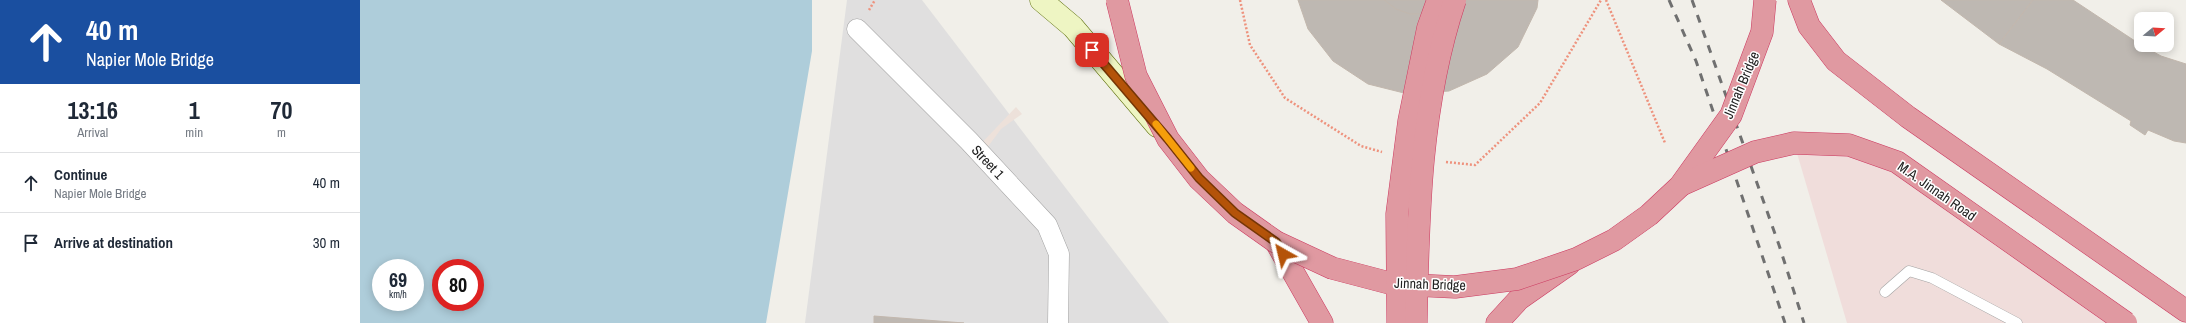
<!DOCTYPE html>
<html lang="en">
<head>
<meta charset="utf-8">
<style>
  :root { --surface:#fff; --page:#f2f2f3; --text:#1f2937; --muted:#747a83; --line:#e0e1e3 }
  body { margin:0; font-family:"Archivo Narrow",sans-serif; background:var(--page); color:var(--text); height:100vh; display:flex; flex-direction:column; font-size:15px; white-space:nowrap }
  * { box-sizing:border-box; margin:0 }
  p { font-size:13px; color:var(--muted) }
  .icon { flex:none; width:22px; height:22px; fill:none; stroke:currentColor; stroke-width:2; stroke-linecap:round; stroke-linejoin:round }
  .map { position:relative; flex:1; overflow:hidden }
  .sheet { display:flex; flex-direction:column; background:var(--surface); width:360px }
  .sheet>* { flex:none }
  .guide { background:#1a4fa0; color:#fff; overflow:hidden }
  .needle { width:26px; rotate:72deg }
  .controls { position:absolute; left:1774px; top:12px; display:grid; gap:8px }
  .controls a { display:grid; place-items:center; width:40px; height:40px; border-radius:8px; background:var(--surface); box-shadow:0 2px 10px #0003; font-size:20px }
  .speed { position:absolute; left:12px; top:259px; display:flex; gap:8px; font-size:20px; font-weight:700; text-align:center }
  .speed>* { display:grid; place-content:center; width:52px; height:52px; border-radius:50%; background:var(--surface); box-shadow:0 2px 10px #0003; line-height:1 }
  .speed small { font-size:10px; font-weight:400 }
  .speed .limit { border:6px solid #d22; background:#fff; color:#111 }
  .pin { position:absolute; display:grid; place-items:center; width:34px; height:34px; color:#fff; margin:-17px; border-radius:8px; box-shadow:0 2px 6px #0006 }
  .me { position:absolute; width:44px; margin:-22px; rotate:323deg; stroke-linejoin:round; filter:drop-shadow(0 0 3px #0008) }
  .turn { display:flex; align-items:center; gap:14px; height:84px; padding:0 20px; font-size:18px }
  .turn .icon { width:52px; height:52px; stroke-width:2.5 }
  .turn b { display:block; font-size:28px; line-height:34px }
  .eta { display:flex; justify-content:space-evenly; align-items:center; height:68px; text-align:center }
  .eta b { font-size:24px; font-weight:800; line-height:28px }
  ul { padding:0; list-style:none }
  li { display:flex; align-items:center; gap:12px; height:60px; padding:0 20px; border-top:1px solid var(--line) }
  li div { flex:1 }
  li b { display:block; font-size:15px }
  li em { font-style:normal }
  main { display:flex; flex:1; min-height:0 }
  .map>svg:first-child { display:block }
  .residential { fill:#e0dfdf }
  .commercial { fill:#f0dddb }
  .military { fill:#ede1da }
  .water { fill:#aecdda; fill-rule:evenodd }
  .building { fill:#beb8b2; stroke:#c2b7ad }
  .lines { fill:none; stroke-linecap:round; stroke-linejoin:round }
  .lane-casing { stroke:#a3a3a3; stroke-width:11 }
  .street-casing { stroke:#a3a3a3; stroke-width:21 }
  .secondary-casing { stroke:#60720f; stroke-width:23 }
  .highway-casing { stroke:#cc3960; stroke-width:23 }
  .path { stroke:#ee927d; stroke-width:2.5; stroke-dasharray:2 2; stroke-linecap:butt }
  .lane { stroke:#fff; stroke-width:10 }
  .street { stroke:#fff; stroke-width:20 }
  .secondary { stroke:#eef5c3; stroke-width:22 }
  .highway { stroke:#e099a1; stroke-width:22 }
  .rail { stroke:#707070; stroke-width:3; stroke-dasharray:8 8; stroke-linecap:butt }
  .highway-bridge-casing { stroke:#cc3960; stroke-width:23; stroke-linecap:butt }
  .highway-bridge { stroke:#e099a1; stroke-width:22 }
  .route-casing { stroke:#753606; stroke-width:10 }
  .route { stroke:#b45309; stroke-width:7 }
  .slow { stroke:#f59e0b; stroke-width:7 }
  .labels { text-anchor:middle; dominant-baseline:central; stroke-width:3; stroke-linejoin:round; paint-order:stroke }
  .street-label { font-size:14px; fill:#222; stroke:#fff }
</style>
</head>
<body>
<main>
<section class="sheet">
<div class="guide">
<div class="turn"><svg class="icon" aria-label="ahead" viewBox="0 0 24 24"><path d="M12 20V5M6 11l6-6 6 6"/></svg><div><b>40 m</b>Napier Mole Bridge</div></div>
</div>
<div class="eta">
<div><b>13:16</b><p>Arrival</p></div>
<div><b>1</b><p>min</p></div>
<div><b>70</b><p>m</p></div>
</div>
<ul>
<li><svg class="icon" aria-label="ahead" viewBox="0 0 24 24"><path d="M12 20V5M6 11l6-6 6 6"/></svg><div><b>Continue</b><p>Napier Mole Bridge</p></div><em>40 m</em></li>
<li><svg class="icon" aria-label="arrive" viewBox="0 0 24 24"><path d="M6 21V4h12l-3 4 3 4H6"/></svg><div><b>Arrive at destination</b></div><em>30 m</em></li>
</ul>
</section>
<div class="map">
<svg width="1826" height="323" viewBox="0 0 1826 323">
  <rect width="100%" height="100%" fill="#f1efe9"/>
  <path class="residential" d="M487,0h75l247,323h-364z"/>
  <path class="commercial" d="M1434,143l103,19 222,161h-272z"/>
  <path class="military" d="M656,107l6,7 -21,15 -20,27 -6,-6z"/>
  <path class="water" d="M0,0h452v51l-46,272h-406zM21,268h34v34h-34zM81,268h34v34h-34z"/>
  <g class="building">
    <path d="M938,0h240l-1,8 -19,39 -31,27 -38,17 -41,3 -40,-10 -35,-23 -25,-32z"/>
    <path d="M1024,0h67l-26,14h-15l-14,-5z"/>
    <path d="M1581,0h92l-34,44z"/>
    <path d="M1673,0h40l68,45 20,11 25,8v79l-12,-2 -26,-11 -3,5 -15,-10 1,-4 -84,-52 -48,-25z"/>
    <path d="M514,316l90,7h-90z"/>
  </g>
  <g class="lines">
    <defs>
      <path id="lane" d="M1525,292l24,-21 23,7 85,45"/>
      <path id="street" d="M497,29l112,112 78,84 12,29 -1,69"/>
      <path id="secondary" d="M681,0l32,27 84,99"/>
      <g id="highway">
        <path d="M1439,0l10,26 27,35 72,56 278,194"/>
        <path d="M916,242l46,81"/>
        <path d="M1137,323l22,-24 50,-35"/>
      </g>
    </defs>
    <use href="#lane" class="lane-casing"/>
    <use href="#street" class="street-casing"/>
    <use href="#secondary" class="secondary-casing"/>
    <use href="#highway" class="highway-casing"/>
    <g class="path">
      <path d="M880,0l10,45 35,53 76,48 21,6"/>
      <path d="M1246,0l59,143"/>
      <path d="M509,10l6,-10"/>
      <path d="M1086,162l29,3 65,-62 61,-103"/>
    </g>
    <use href="#lane" class="lane"/>
    <use href="#street" class="street"/>
    <use href="#secondary" class="secondary"/>
    <use href="#highway" class="highway"/>
    <g class="rail">
      <path d="M1309,0l27,61 89,262"/>
      <path d="M1332,0l87,245 25,78"/>
    </g>
    <defs>
      <g id="highway-bridge">
        <path d="M757,0l19,76 32,63 31,40 36,34 41,29 56,26 61,16 62,3 62,-8 59,-20 38,-19 35,-25 31,-29 51,-71 31,-83 3,-32"/>
        <path d="M1321,185l74,-33 39,-9 55,2 48,17 229,161"/>
        <path d="M1038,323l-1,-109 12,-93 19,-93 10,-28"/>
        <path d="M1056,323c2,-109 4,-218 39,-323"/>
      </g>
    </defs>
    <use href="#highway-bridge" class="highway-bridge-casing"/>
    <use href="#highway-bridge" class="highway-bridge"/>
  </g>
  <g class="lines">
    <defs>
      <path id="route" d="M732,50l76,89 31,39 36,35 41,29 7,12"/>
    </defs>
    <use href="#route" class="route-casing"/>
    <use href="#route" class="route"/>
    <path class="slow" d="M796,124l35,44"/>
  </g>
  <g class="labels">
    <g class="street-label">
      <text transform="translate(1381 85) rotate(-67)">Jinnah Bridge</text>
      <text transform="translate(628 162) rotate(47)">Street 1</text>
      <text transform="translate(1577 191) rotate(35)">M.A. Jinnah Road</text>
      <text transform="translate(1070 284) rotate(2)">Jinnah Bridge</text>
    </g>
  </g>
</svg>
<div class="controls">
<a><svg class="needle" viewBox="-14 -14 28 28"><path d="M0-13l5 13h-10z" fill="#e53935"/><path d="M0 13l5-13h-10z" fill="#747a83"/></svg></a>
</div>
<div class="speed"><div>69<small>km/h</small></div><div class="limit">80</div></div>
<div class="pin" style="left:732px;top:50px;background:#d93025"><svg class="icon" aria-label="arrive" viewBox="0 0 24 24"><path d="M6 21V4h12l-3 4 3 4H6"/></svg></div>
<svg class="me" style="left:923px;top:254px" viewBox="-20 -20 40 40"><path d="M0-17L14 15 0 8-14 15z" fill="#b45309" stroke="#fff" stroke-width="4"/></svg>
</div>
</main>
</body>
</html>
